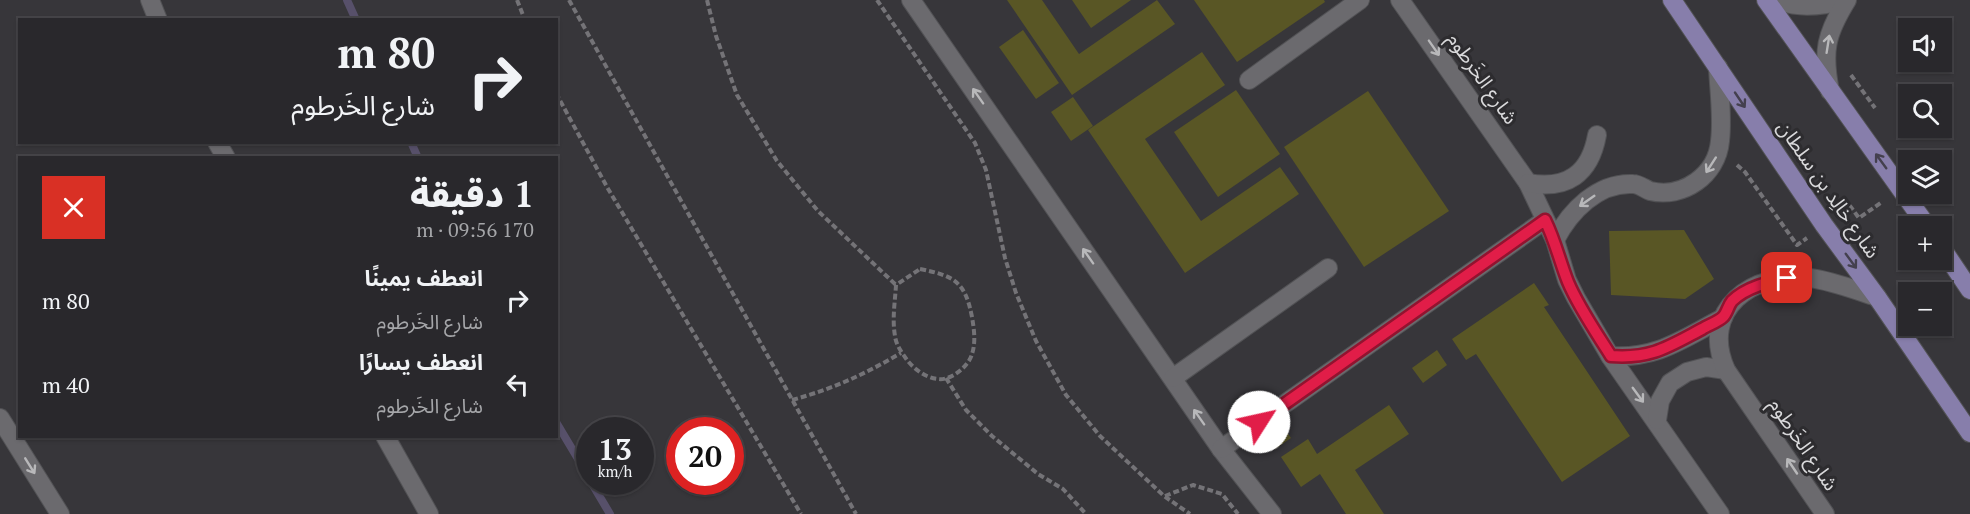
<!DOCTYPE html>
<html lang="ar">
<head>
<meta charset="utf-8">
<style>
  :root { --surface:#29282c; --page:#353438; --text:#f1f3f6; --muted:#a5a6a9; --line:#454448 }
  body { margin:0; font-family:"PT Serif","Noto Sans Arabic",serif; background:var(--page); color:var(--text); direction:rtl; height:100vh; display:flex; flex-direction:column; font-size:22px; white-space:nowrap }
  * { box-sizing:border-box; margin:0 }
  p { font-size:20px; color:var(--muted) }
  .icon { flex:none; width:33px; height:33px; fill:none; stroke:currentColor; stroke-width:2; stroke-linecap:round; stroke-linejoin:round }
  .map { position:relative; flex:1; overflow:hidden; direction:ltr }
  .drawer { position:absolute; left:18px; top:156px; width:540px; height:282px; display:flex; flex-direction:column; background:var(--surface); border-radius:0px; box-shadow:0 2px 4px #0004,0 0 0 2px var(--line); direction:rtl }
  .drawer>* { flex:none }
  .guide { position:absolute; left:18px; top:18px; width:540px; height:126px; border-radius:0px; box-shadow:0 2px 4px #0004,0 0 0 2px var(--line); direction:rtl; background:#29282c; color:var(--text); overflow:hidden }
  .tools { position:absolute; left:1898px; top:18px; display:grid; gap:12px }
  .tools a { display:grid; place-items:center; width:54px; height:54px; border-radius:0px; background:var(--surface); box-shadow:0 2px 4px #0004,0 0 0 2px var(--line); font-size:30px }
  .speed { position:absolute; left:576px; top:417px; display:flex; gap:12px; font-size:30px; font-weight:700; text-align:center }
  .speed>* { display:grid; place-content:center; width:78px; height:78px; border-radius:50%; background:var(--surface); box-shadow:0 2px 4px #0004,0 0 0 2px var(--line); line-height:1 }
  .speed small { font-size:15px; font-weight:400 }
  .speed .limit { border:9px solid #d22; background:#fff; color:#111 }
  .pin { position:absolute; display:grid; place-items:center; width:51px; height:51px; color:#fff; margin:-26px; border-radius:12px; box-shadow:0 3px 9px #0006 }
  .me { position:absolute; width:66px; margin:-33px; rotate:55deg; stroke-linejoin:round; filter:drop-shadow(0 0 4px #0008) }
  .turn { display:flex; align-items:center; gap:21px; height:126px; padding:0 24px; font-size:27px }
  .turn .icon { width:78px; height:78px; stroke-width:2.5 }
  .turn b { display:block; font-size:42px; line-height:51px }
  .round { display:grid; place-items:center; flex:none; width:63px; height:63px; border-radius:0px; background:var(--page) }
  .overview { display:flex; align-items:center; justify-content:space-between; height:102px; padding:0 24px }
  h1 { font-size:36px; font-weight:800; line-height:45px }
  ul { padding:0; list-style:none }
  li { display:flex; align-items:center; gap:18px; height:84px; padding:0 24px }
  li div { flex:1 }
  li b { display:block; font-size:22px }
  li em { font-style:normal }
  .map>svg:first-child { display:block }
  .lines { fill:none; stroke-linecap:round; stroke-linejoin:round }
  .stream { stroke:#57506a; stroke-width:8 }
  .building { fill:#595625 }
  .minor-casing { stroke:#525255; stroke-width:20 }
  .major-casing { stroke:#525255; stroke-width:20 }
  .path { stroke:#747377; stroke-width:4; stroke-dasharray:6 3; stroke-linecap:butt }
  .minor { stroke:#6b6a6e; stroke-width:18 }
  .major { stroke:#877eab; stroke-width:18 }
  .oneway { stroke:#b8b8ba }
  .oneway2 { stroke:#44404e }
  .route-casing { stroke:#92132f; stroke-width:15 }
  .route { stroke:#e11d48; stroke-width:10 }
  .labels { text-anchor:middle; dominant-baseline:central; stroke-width:6; stroke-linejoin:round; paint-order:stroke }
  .street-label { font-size:20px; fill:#d9d9db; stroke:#2d2c2f }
</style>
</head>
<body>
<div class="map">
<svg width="1970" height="514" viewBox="0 0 1970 514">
  <rect width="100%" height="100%" fill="#37363a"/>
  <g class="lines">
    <g class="stream">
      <path d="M347,0l9,20"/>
      <path d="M411,142l7,16"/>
      <path d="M556,422l34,57"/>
      <path d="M591,482l19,32"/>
    </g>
  </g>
  <g class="building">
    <path d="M1007,0h35l37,54 78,-54 18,24 -103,71z"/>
    <path d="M1072,0h59l-40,28z"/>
    <path d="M1194,0h130l1,2 -88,60z"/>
    <path d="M1023,30l36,53 -23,16 -37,-52z"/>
    <path d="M1202,52l23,33 -80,54 56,82 79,-54 19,27 -114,79 -97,-143z"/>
    <path d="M1236,90l44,64 -62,43 -44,-65z"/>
    <path d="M1368,91l81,120 -85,56 -80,-120z"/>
    <path d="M1073,97l20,29 -22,15 -20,-29z"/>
    <path d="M1684,230l30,49 -29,20 -74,-4 -2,-64z"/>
    <path d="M1534,283l15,22 -5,2 86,129 -68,46 -86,-128 -10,6 -14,-21z"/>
    <path d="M1437,350l10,15 -24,18 -11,-15z"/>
    <path d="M1389,405l20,29 -54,36 29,44h-38l-26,-40 -19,13 -20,-30 27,-18 9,15z"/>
    <path d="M1284,428l7,10 -16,11 -7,-10z"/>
  </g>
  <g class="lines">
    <defs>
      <g id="minor">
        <path d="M150,0l8,20"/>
        <path d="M911,0l310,449 51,65"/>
        <path d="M1400,0l128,183 27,57 12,40 9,18 34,58 110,158"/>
        <path d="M1777,0c21,9 46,6 68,0"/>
        <path d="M1249,80l111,-80"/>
        <path d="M1830,91c-8,-40 -4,-57 17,-91"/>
        <path d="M217,142l9,16"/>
        <path d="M1528,183c39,7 62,-9 69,-48"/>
        <path d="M1555,240c15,-29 43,-58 78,-56 6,0 12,5 17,7 33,8 67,-16 70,-50 3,-24 -1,-50 -2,-74"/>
        <path d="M1610,356c48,3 72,-17 113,-38"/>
        <path d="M1173,378l155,-110"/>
        <path d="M0,418l60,96"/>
        <path d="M1657,420l3,-19 10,-18 17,-11 19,-5 20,3"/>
        <path d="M385,436l44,78"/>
        <path d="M1221,449l324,-229"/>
        <path d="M1825,514l-99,-144c-27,-61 27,-99 84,-92 23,3 45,12 67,19"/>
      </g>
      <g id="major">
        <path d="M1672,0l152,225 53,72 93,136"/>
        <path d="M1766,0l161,226"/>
        <path d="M1941,247l29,43"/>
      </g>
    </defs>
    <use href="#minor" class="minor-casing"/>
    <use href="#major" class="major-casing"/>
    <g class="path">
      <path d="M517,0l8,20"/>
      <path d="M569,0l287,514"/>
      <path d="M707,0l9,36 21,59 40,66 41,50 78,74"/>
      <path d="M877,0l98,143 11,27 19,88 11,35 20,48 30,54 34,41 64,60 26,18"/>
      <path d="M1851,75l24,33"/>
      <path d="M556,93l51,94 194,327"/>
      <path d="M1737,165l8,7 52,73 10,-7"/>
      <path d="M1842,212l8,-6 9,12 23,-16"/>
      <path d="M920,269c34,7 45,12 52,48 2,12 4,25 0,37 -3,12 -21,27 -34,25 -12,-1 -24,-10 -31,-19 -5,-7 -11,-15 -12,-24 -3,-17 0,-34 1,-51z"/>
      <path d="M946,378l20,32 26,26 46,38 25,15 23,25"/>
      <path d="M792,400c43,-12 71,-25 109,-47"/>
      <path d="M1165,496l28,-11 29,9 16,20"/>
    </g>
    <use href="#minor" class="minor"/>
    <use href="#major" class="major"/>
  </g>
  <defs><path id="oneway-shaft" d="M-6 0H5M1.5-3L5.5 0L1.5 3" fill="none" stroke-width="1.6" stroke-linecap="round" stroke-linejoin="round" transform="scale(1.5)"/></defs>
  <g class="oneway">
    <use href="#oneway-shaft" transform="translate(1828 44) rotate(-81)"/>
    <use href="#oneway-shaft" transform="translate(1434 48) rotate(55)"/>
    <use href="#oneway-shaft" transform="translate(978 96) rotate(-125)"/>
    <use href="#oneway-shaft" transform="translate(1711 165) rotate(123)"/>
    <use href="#oneway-shaft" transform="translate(1587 201) rotate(145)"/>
    <use href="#oneway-shaft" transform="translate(1088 256) rotate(-125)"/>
    <use href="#oneway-shaft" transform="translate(1638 395) rotate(54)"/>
    <use href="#oneway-shaft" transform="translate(1199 417) rotate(-125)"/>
    <use href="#oneway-shaft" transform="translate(30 466) rotate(58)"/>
    <use href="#oneway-shaft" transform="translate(1792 466) rotate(-124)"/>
  </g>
  <g class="oneway2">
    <use href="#oneway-shaft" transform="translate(1740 100) rotate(56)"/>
    <use href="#oneway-shaft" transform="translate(1881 161) rotate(-126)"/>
    <use href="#oneway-shaft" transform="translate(1851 261) rotate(54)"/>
  </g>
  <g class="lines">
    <defs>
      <path id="route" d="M1259,422l286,-202c10,20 15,42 23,62 11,26 28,50 43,74 40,3 57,-9 91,-27 6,-4 16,-7 21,-12 4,-4 5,-11 9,-16 14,-14 37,-19 55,-23"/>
    </defs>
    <use href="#route" class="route-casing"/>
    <use href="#route" class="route"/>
  </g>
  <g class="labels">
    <g class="street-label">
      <text transform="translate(1483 78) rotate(55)">شارع الخَرطوم</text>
      <text transform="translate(1829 189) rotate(55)">شارع خالِد بن سلطان</text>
      <text transform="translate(1804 444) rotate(56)">شارع الخَرطوم</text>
    </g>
  </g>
</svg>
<div class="tools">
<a><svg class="icon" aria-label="sound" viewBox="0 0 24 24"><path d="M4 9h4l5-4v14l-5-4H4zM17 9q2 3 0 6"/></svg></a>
<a><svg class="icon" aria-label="search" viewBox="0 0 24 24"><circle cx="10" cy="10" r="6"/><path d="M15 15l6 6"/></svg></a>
<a><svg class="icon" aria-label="layers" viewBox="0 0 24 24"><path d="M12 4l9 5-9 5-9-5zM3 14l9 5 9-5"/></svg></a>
<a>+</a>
<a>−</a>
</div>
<div class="speed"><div>13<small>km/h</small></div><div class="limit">20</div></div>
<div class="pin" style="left:1787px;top:278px;background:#d93025"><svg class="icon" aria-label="arrive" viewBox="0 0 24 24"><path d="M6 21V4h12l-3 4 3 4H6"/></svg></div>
<svg class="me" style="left:1259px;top:422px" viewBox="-20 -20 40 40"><circle r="19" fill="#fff"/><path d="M0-13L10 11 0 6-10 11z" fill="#e11d48"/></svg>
<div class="guide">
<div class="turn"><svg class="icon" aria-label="right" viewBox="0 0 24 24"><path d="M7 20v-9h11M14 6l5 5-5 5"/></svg><div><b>80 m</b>شارع الخَرطوم</div></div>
</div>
<section class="drawer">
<div class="overview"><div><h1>1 دقيقة</h1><p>170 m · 09:56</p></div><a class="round" style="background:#d93025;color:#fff"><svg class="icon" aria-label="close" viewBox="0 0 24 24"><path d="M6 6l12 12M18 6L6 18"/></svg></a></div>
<ul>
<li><svg class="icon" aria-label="right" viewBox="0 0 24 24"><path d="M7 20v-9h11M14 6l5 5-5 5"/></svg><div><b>انعطف يمينًا</b><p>شارع الخَرطوم</p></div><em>80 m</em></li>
<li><svg class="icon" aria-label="left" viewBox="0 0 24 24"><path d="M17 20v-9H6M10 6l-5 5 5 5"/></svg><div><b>انعطف يسارًا</b><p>شارع الخَرطوم</p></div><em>40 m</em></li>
</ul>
</section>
</div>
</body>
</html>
